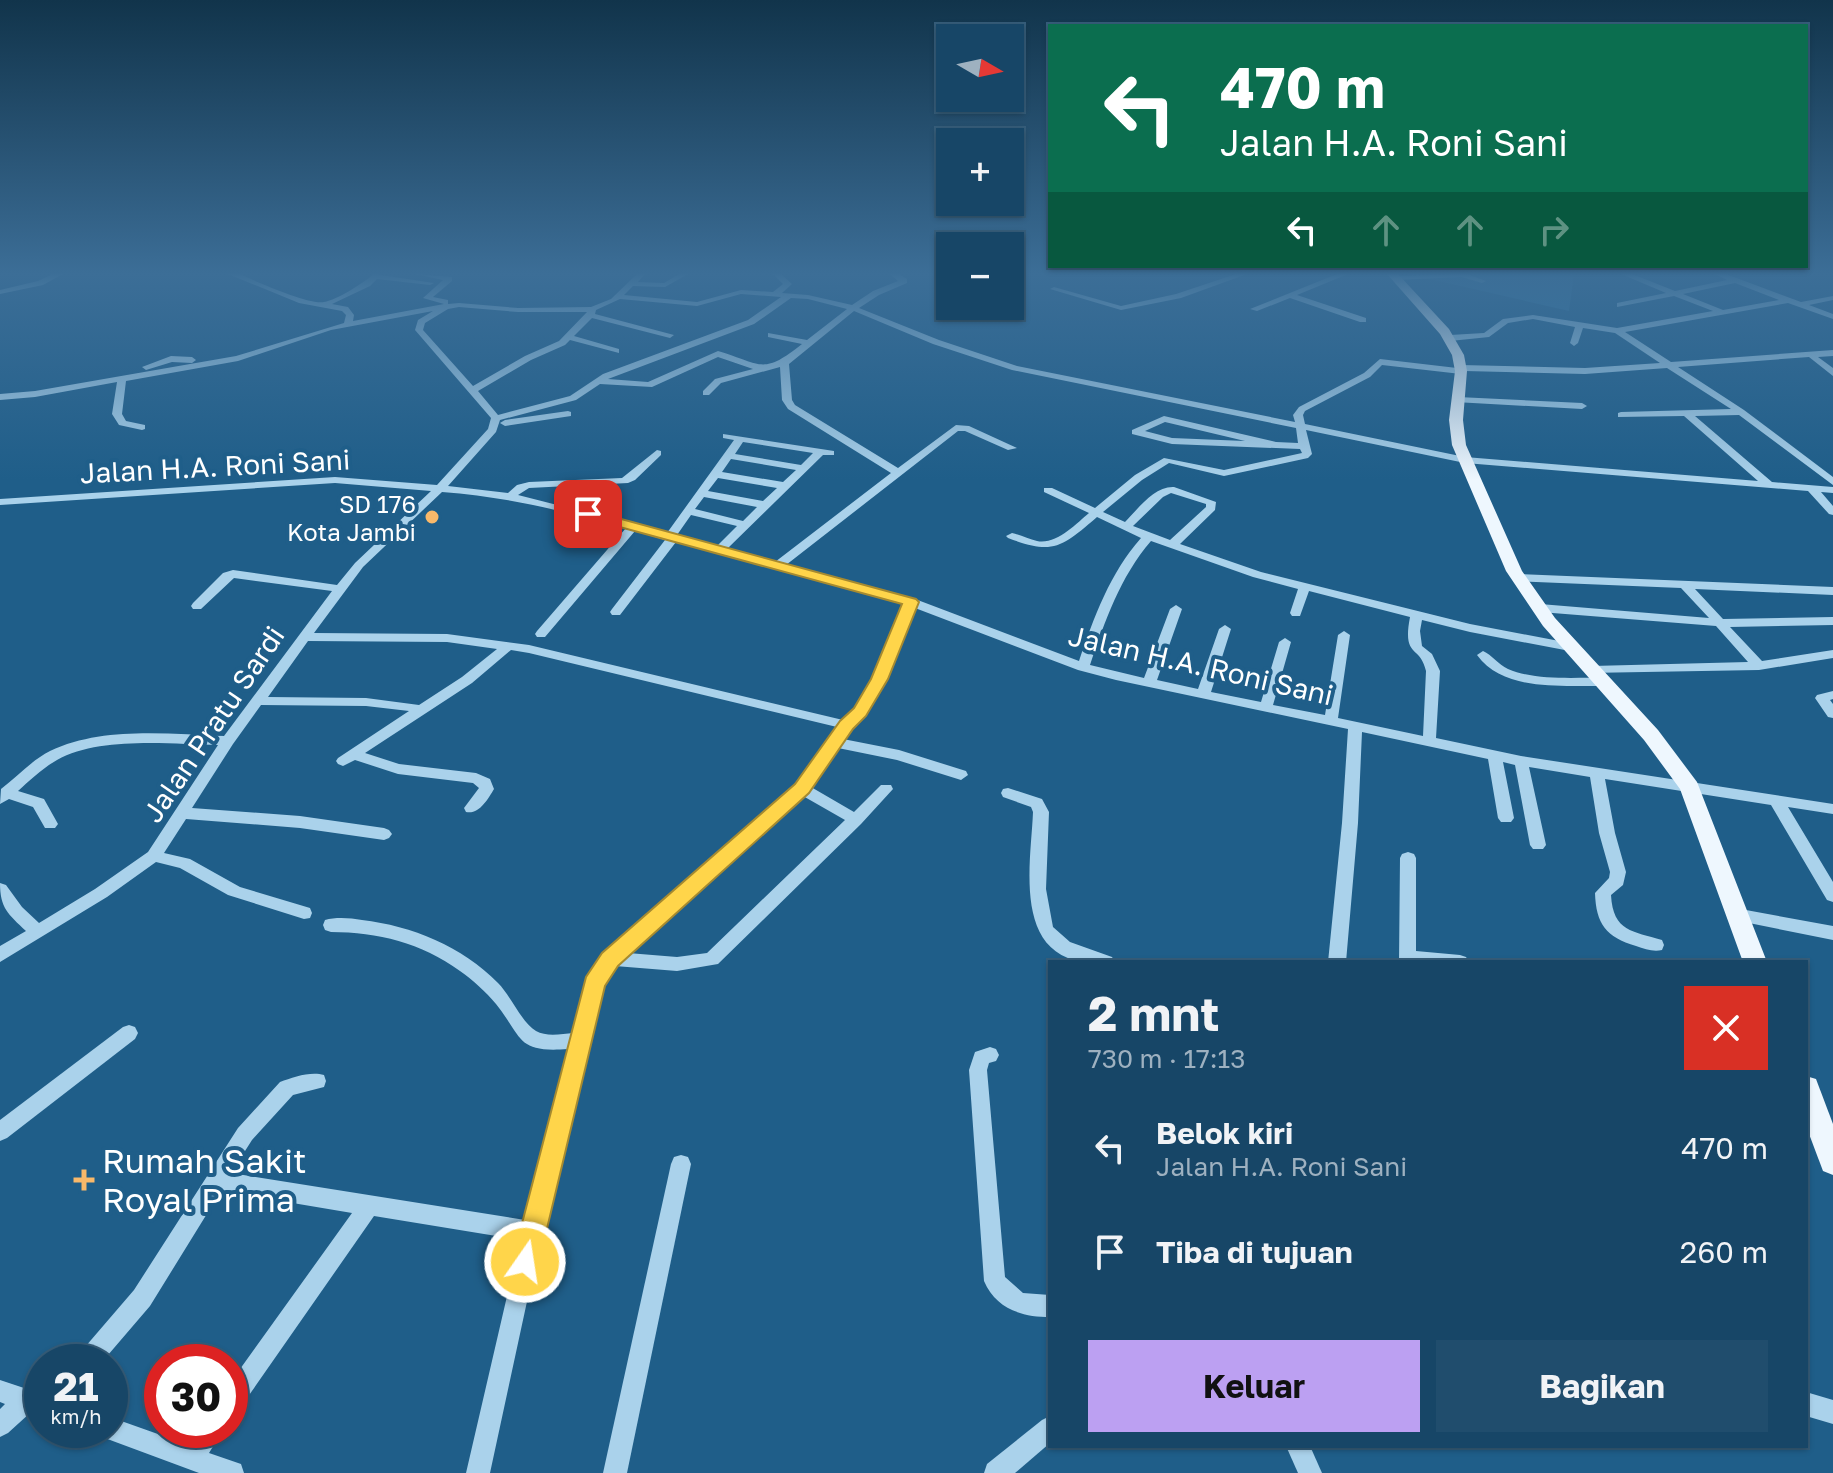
<!DOCTYPE html>
<html lang="id">
<head>
<meta charset="utf-8">
<style>
  :root { --surface:#174667; --page:#204d6d; --text:#f1f3f6; --muted:#9eb1c0; --line:#365e7b; --accent:#bca0f2 }
  body { margin:0; font-family:"Golos Text",sans-serif; background:var(--page); color:var(--text); height:100vh; display:flex; flex-direction:column; font-size:30px; white-space:nowrap }
  * { box-sizing:border-box; margin:0 }
  p { font-size:26px; color:var(--muted) }
  .icon { flex:none; width:44px; height:44px; fill:none; stroke:currentColor; stroke-width:2; stroke-linecap:round; stroke-linejoin:round }
  .map { position:relative; flex:1; overflow:hidden }
  .drawer { position:absolute; left:1048px; top:960px; width:760px; height:488px; display:flex; flex-direction:column; background:var(--surface); border-radius:0px; box-shadow:0 2px 6px #0004,0 0 0 2px var(--line) }
  .drawer>* { flex:none }
  .banner { position:absolute; left:1048px; top:24px; width:760px; height:244px; border-radius:0px; box-shadow:0 2px 6px #0004,0 0 0 2px var(--line); background:#0b6e4f; color:#fff; overflow:hidden }
  .needle { width:52px; rotate:99deg }
  .fabs { position:absolute; left:936px; top:24px; display:grid; gap:16px }
  .fabs a { display:grid; place-items:center; width:88px; height:88px; border-radius:0px; background:var(--surface); box-shadow:0 2px 6px #0004,0 0 0 2px var(--line); font-size:40px }
  .speed { position:absolute; left:24px; top:1344px; display:flex; gap:16px; font-size:40px; font-weight:700; text-align:center }
  .speed>* { display:grid; place-content:center; width:104px; height:104px; border-radius:50%; background:var(--surface); box-shadow:0 2px 6px #0004,0 0 0 2px var(--line); line-height:1 }
  .speed small { font-size:20px; font-weight:400 }
  .speed .limit { border:12px solid #d22; background:#fff; color:#111 }
  .pin { position:absolute; display:grid; place-items:center; width:68px; height:68px; color:#fff; margin:-34px; border-radius:16px; box-shadow:0 4px 12px #0006 }
  .me { position:absolute; width:88px; margin:-44px; rotate:13deg; stroke-linejoin:round; filter:drop-shadow(0 0 6px #0008) }
  .turn { display:flex; align-items:center; gap:28px; height:168px; padding:0 40px; font-size:36px }
  .turn .icon { width:104px; height:104px; stroke-width:2.5 }
  .turn b { display:block; font-size:56px; line-height:68px }
  .lanes { display:flex; align-items:center; height:76px; padding:0 40px; background:#0003; justify-content:center; gap:40px; direction:ltr }
  .lanes .off { opacity:.35 }
  .round { display:grid; place-items:center; flex:none; width:84px; height:84px; border-radius:0px; background:var(--page) }
  .overview { display:flex; align-items:center; justify-content:space-between; height:136px; padding:0 40px }
  h1 { font-size:48px; font-weight:700; line-height:60px }
  .cta { display:flex; gap:16px; margin-top:auto; padding:16px 40px }
  .cta a { flex:1; height:92px; border-radius:0px; background:var(--accent); color:#111; font-size:32px; font-weight:700; line-height:92px; text-align:center }
  .cta a+a { background:var(--page); color:var(--text) }
  ul { padding:0; list-style:none }
  li { display:flex; align-items:center; gap:24px; height:104px; padding:0 40px }
  li div { flex:1 }
  li b { display:block; font-size:30px }
  li em { font-style:normal }
  .map>svg:first-child { display:block }
  .green { fill:#3077a4 }
  .lines { fill:none; stroke-linecap:round; stroke-linejoin:round }
  .minor { fill:#aad2eb; fill-rule:evenodd }
  .major { fill:#eef7fe; fill-rule:evenodd }
  .route { fill:#ffd54a; stroke:#a68a30; stroke-width:2 }
  .poi-dot { fill:#f9b96a; stroke:#1f5e89; stroke-width:3 }
  .labels { text-anchor:middle; dominant-baseline:central; stroke-width:8; stroke-linejoin:round; paint-order:stroke }
  .far-poi-label { font-size:24px; fill:#fff; stroke:#1f5e89; text-anchor:end }
  .street-label { font-size:28px; fill:#fff; stroke:#1f5e89 }
  .near-poi-label { font-size:34px; fill:#fff; stroke:#1f5e89; text-anchor:start }
</style>
</head>
<body>
<div class="map">
<svg width="1833" height="1473" viewBox="0 0 1833 1473">
  <rect width="100%" height="100%" fill="#1f5e89"/>
  <path class="green" d="M1408,274h166l-5,37z"/>
  <g class="lines">
    <g class="minor">
      <path d="M53,274h10l-20,11 -43,9v-4l38,-9z"/>
      <path d="M228,274h11c17,7 69,31 85,28 13,-2 39,-19 50,-28l60,9 -4,2 -53,-6 -7,7 -38,18 16,3 6,8 -1,6 91,-17 -21,-6 20,-18 -28,-6 37,3v4l-19,16 15,3v4l11,-1 59,5 73,-1 20,-8 26,-25h8l-7,8 26,1 15,-9h9l-23,13 -32,-1 -9,9 73,7 44,-12 32,2 10,-8 -10,-10h8l11,10 -10,9 26,2 44,10 21,-14 25,-10 -8,-7h9l8,5v4l-28,12 -20,13 80,32 78,26 278,56 -2,-7 6,-8 65,-34 16,-14 77,9 4,-3 124,3 75,-5 -45,-30 -32,-5 -5,15 -4,3 -4,-3 5,-16 -42,-8 -25,4 -19,14 -39,4 -4,-3 4,-3 34,-2 19,-14 30,-4 84,13 96,-17 -39,-15 -57,11v-4l49,-10 -45,-19h11l43,17 52,-11 -12,-6h11l75,28 32,-6v4l-24,5 24,9v5l-45,-16 -163,29 46,30 162,-12v6l-15,1 15,11v8l-24,-19 -131,10 66,43 89,67v8l-94,-70 -44,1 77,66 61,5v6l-12,-1 12,14v9l-4,-1 -21,-23 -343,-28 -159,-33 6,24 -4,4 -84,18 -55,-13 -27,17 -39,32 22,10c13,-13 29,-36 49,-35l42,15 -1,8 -35,34 81,28 209,52 105,20 1,3 -6,4 -100,-19 -48,-12 -2,11 2,15 10,8 8,17 -4,67 85,18 312,48v10l-45,-7 45,75v20l-6,-2 -56,-95 -166,-26 10,54 11,39 -3,13 -12,10c2,37 22,36 51,45l2,5 -2,5c-9,2 -17,-1 -26,-4 -30,-9 -40,-22 -41,-53l14,-15 1,-6 -11,-39 -9,-56 -61,-10 17,78 -3,4h-10l-3,-4 -15,-80 -12,-3 11,56 -3,4h-10l-3,-4 -10,-59 -126,-27 -4,91 -12,139h-18l14,-139 6,-94 -232,-49 -38,-10 -163,-62 -28,71 -22,36 -22,24 56,11 67,21 2,4 -7,5 -64,-20 -59,-12 -27,39 43,25 27,-27h10l2,4 -32,35 -143,140 -41,7 -62,-5 -13,20 -60,246 -52,241h-24l54,-233 -146,-24 -136,195 -8,4v-32l122,-170 -131,-22 -71,115 -48,56h-26l3,-8 55,-64 104,-162 42,-46c13,-5 31,-11 44,-7l2,6 -2,6 -31,8 -41,45 -21,33 294,47 43,-171c-52,4 -45,-11 -72,-45 -10,-12 -23,-24 -36,-33 -39,-28 -82,-39 -129,-39l-6,-2 -2,-5 2,-5c11,-3 25,-2 37,0 50,6 100,26 136,63 13,13 24,40 38,48 10,6 26,3 37,2l12,-49 19,-30 193,-169 40,-58 -308,-74 -18,-3 -39,33 -107,70 34,11 77,9 14,6 4,10c-6,10 -15,26 -28,23l-2,-4 15,-20 -6,-5 -75,-9 -43,-14 -12,6 -5,-2 -2,-3 2,-3 71,-47 -43,-5 -105,-1 -28,39 -41,64 108,8 84,12 5,2 3,4 -3,4 -5,2 -84,-12 -114,-9 -22,34 26,6 50,28 70,21 2,5 -2,5 -6,1 -76,-24 -48,-27 -24,-6 -49,35 -107,65v-16l26,-15c-18,-17 -26,-23 -26,-48l6,2 16,22 17,16 56,-34 53,-37 70,-107c-47,-1 -119,-9 -161,15 -14,8 -27,20 -39,31l26,8 14,25 -3,4h-10l-12,-21 -24,-8 -9,5 1,-15c16,-12 31,-29 49,-38 52,-25 119,-17 174,-15l108,-145 -98,-13 -33,31h-8l-2,-3 2,-3 30,-30 10,-3 104,15 18,-22 76,-72 -96,-8 -335,22v-6l335,-22 102,8 51,-56 3,-11 -76,-88 3,-10 15,-9 -102,19 -93,31 -112,20 -4,33 4,7 19,4v4l-3,1 -23,-5 -7,-11 5,-32 -82,15 -35,3v-6l35,-3 201,-35 108,-33 2,-8 -4,-4 -43,-8zM1735,283l44,17 -56,10 -40,-16zM741,294l40,3 -33,23 -145,54 -33,22 -72,19 -20,-24 53,-31 34,-15 5,-5 49,13v-4l-45,-13 18,-18 78,20 4,-3 -79,-21 1,-4 24,-11 77,7zM791,298l17,1 39,10 -40,31 -39,-7v4l34,7c-40,32 -40,20 -84,7l-70,31 -40,-3 146,-55zM459,307l59,5h69l-28,29 -34,15 -52,30 -50,-56 2,-7 23,-14zM854,311l79,33 79,26 284,58 2,15 -22,-1 -112,-26 -32,14v4l40,10 128,5 2,4 -78,17 -60,-12 -29,17 -40,33 -43,-20h-8v4l45,21c-13,11 -33,32 -52,28 -8,-2 -16,-6 -25,-8l-6,3 2,2c45,17 53,10 89,-21l44,21c-31,35 -47,79 -62,123l-164,-62 -129,-34 172,-134h7l43,19 9,-2 -48,-22 -13,-1 -58,43 -103,-63 -3,-5 -3,-36zM718,357l35,12 -38,10 -12,12v4h6l12,-12 59,-16 2,33 6,9 103,64 -116,89 -48,-13 96,-94h11v-4l-111,-17v4l11,2 -67,93 -149,-38 11,-7 99,-5 7,-3 26,-25v-4l-4,-1 -35,28 -93,4 -12,3 -9,8 -60,-7 48,-54 4,-12 76,-20 24,-16 52,3zM1382,365l79,9 4,-3 120,3 82,-6 64,41 -110,3 -3,1v4l66,-1 74,65 -293,-24 -160,-33 -2,-9 2,-4 65,-34zM1165,422l80,19 -73,-3 -27,-7zM743,442l70,11 -12,12 -66,-11zM731,459l65,11 -13,12 -61,-10zM718,478l59,10 -14,13 -55,-10zM442,492c67,5 120,19 184,36l-89,103 -2,3 2,3h8l90,-106 30,9 -53,69 -2,3 2,3h8l56,-73 228,62c-16,39 -29,86 -61,116l-314,-75 -82,-11 -133,-1 49,-66zM1171,493l35,11v3l-36,33 -37,-14 30,-29zM704,497l53,10 -14,14 -48,-12zM691,515l46,11 -20,20 -40,-11zM1151,541l102,36 45,12 -8,24 2,3h8l9,-25 101,26c-8,42 10,27 16,54l-3,65 -85,-18 12,-83 -6,-4 -6,4 -13,80 -52,-10 18,-63 -6,-4 -6,4 -18,60 -50,-10 20,-63 -6,-4 -6,4 -21,60 -41,-9 25,-71 -6,-4 -6,4 -26,69 -54,-13c15,-44 30,-88 61,-124zM308,641l139,1 50,7 -35,28 -43,28 -53,-7 -98,-1zM803,796l42,24 -138,133 -30,4 -49,-4z"/>
      <path d="M1236,274h11l-66,24 -60,12 -71,-21 4,-2 67,19 55,-12z"/>
      <path d="M1337,274h11l-51,21 69,23v4h-6l-70,-24 -33,13 -7,-2z"/>
      <path d="M1467,274l19,7 -4,2 -20,-6 -67,3 -4,-2 4,-2z"/>
      <path d="M171,356l21,1 4,3 -4,3 -20,-1 -26,8 -4,-3z"/>
      <path d="M1458,397l124,6 5,3 -5,3 -127,-7v-4z"/>
      <path d="M568,411l3,1v4l-66,10 -5,-3 5,-3z"/>
      <path d="M1519,574l314,13v8l-138,-6 28,30 110,-2v8l-103,2 32,34 71,-11v8l-74,12 -172,3 -2,-3 2,-3 5,-1 156,-4 -32,-36 -176,-14 -6,-4 6,-4 169,14 -28,-30 -166,-7v-6z"/>
      <path d="M1483,651c9,4 15,13 25,18 28,12 64,8 94,9l7,4 -7,4c-41,-1 -98,6 -125,-31z"/>
      <path d="M1833,691v8l-3,1 3,4v14l-5,-1 -13,-19 2,-3z"/>
      <path d="M1008,788l34,11 7,13 -3,77 7,38 17,15 42,15 3,5c-11,0 -22,2 -32,0 -70,-11 -52,-100 -50,-150l-2,-5 -28,-10 -2,-4 2,-4z"/>
      <path d="M1408,852l6,2 2,4v93l44,4 6,2 3,5h-70l1,-104 2,-4z"/>
      <path d="M1735,908l98,18v14l-104,-21 -2,-5 2,-5z"/>
      <path d="M129,1025l6,2 3,6 -3,6 -128,99 -7,3v-21l123,-93z"/>
      <path d="M990,1047l6,2 3,6 -3,6 -7,2 -2,7 18,207 18,16 27,2v22c-28,0 -54,-8 -66,-36l-15,-211 6,-18z"/>
      <path d="M681,1155l7,2 3,7 -64,309h-24l68,-309 3,-7z"/>
      <path d="M0,1380l42,14v24l-12,-5 -22,20 -8,4v-28l5,-5 -5,-2z"/>
      <path d="M1806,1392l27,8v24l-27,-8z"/>
      <path d="M1050,1416v27l-35,30h-31l3,-9 55,-44z"/>
      <path d="M110,1417l76,27 10,-14h27l-14,23 32,11 3,9h-45l-97,-36 -3,-7h11z"/>
      <path d="M1286,1446h24l12,27h-24z"/>
    </g>
    <g class="major">
      <path d="M1387,274h11l51,55 15,26 3,16 -4,49 3,25 56,126 33,47 103,112 39,52 70,180h-24l-63,-173 -36,-49 -101,-114 -37,-55 -54,-126 -3,-25 6,-49 -3,-16 -12,-21z"/>
      <path d="M1806,1076l10,3 17,45v51l-10,-4 -17,-45z"/>
    </g>
  </g>
  <linearGradient id="sky" x2="0" y2="1"><stop stop-color="#11344b"/><stop offset="0.57" stop-color="#3c6e97"/><stop offset="1" stop-color="#3c6e97" stop-opacity="0"/></linearGradient>
  <rect width="1833" height="480" fill="url(#sky)"/>
  <path class="route" d="M588,510l328,89 3,3 -31,77 -22,37 -13,13 -44,64 -191,173 -13,20 -66,276 -4,10 -10,4 -9,-4 -4,-10 74,-285 16,-24 193,-169 45,-63 14,-13 17,-29 31,-75 -319,-87v-6z"/>
  <g class="poi-dot">
    <circle cx="432" cy="517" r="8"/>
    <path d="M80 1168h8v8h8v8h-8v8h-8v-8h-8v-8h8z"/>
  </g>
  <g class="labels">
    <g class="far-poi-label">
      <text x="416" y="503">SD 176<tspan x="416" dy="28">Kota Jambi</tspan></text>
    </g>
    <g class="street-label">
      <text transform="translate(215 466) rotate(-3)">Jalan H.A. Roni Sani</text>
      <text transform="translate(1201 665) rotate(13)">Jalan H.A. Roni Sani</text>
      <text transform="translate(213 724) rotate(-56)">Jalan Pratu Sardi</text>
    </g>
    <g class="near-poi-label">
      <text x="102" y="1160">Rumah Sakit<tspan x="102" dy="39">Royal Prima</tspan></text>
    </g>
  </g>
</svg>
<div class="fabs">
<a><svg class="needle" viewBox="-14 -14 28 28"><path d="M0-13l5 13h-10z" fill="#e53935"/><path d="M0 13l5-13h-10z" fill="#9eb1c0"/></svg></a>
<a>+</a>
<a>−</a>
</div>
<div class="speed"><div>21<small>km/h</small></div><div class="limit">30</div></div>
<div class="pin" style="left:588px;top:514px;background:#d93025"><svg class="icon" aria-label="arrive" viewBox="0 0 24 24"><path d="M6 21V4h12l-3 4 3 4H6"/></svg></div>
<svg class="me" style="left:525px;top:1262px" viewBox="-20 -20 40 40"><circle r="17" fill="#ffd54a" stroke="#fff" stroke-width="3"/><path d="M0-11L8 9 0 5-8 9z" fill="#fff"/></svg>
<div class="banner">
<div class="turn"><svg class="icon" aria-label="left" viewBox="0 0 24 24"><path d="M17 20v-9H6M10 6l-5 5 5 5"/></svg><div><b>470 m</b>Jalan H.A. Roni Sani</div></div>
<div class="lanes"><svg class="icon" aria-label="left" viewBox="0 0 24 24"><path d="M17 20v-9H6M10 6l-5 5 5 5"/></svg><svg class="icon off" aria-label="ahead" viewBox="0 0 24 24"><path d="M12 20V5M6 11l6-6 6 6"/></svg><svg class="icon off" aria-label="ahead" viewBox="0 0 24 24"><path d="M12 20V5M6 11l6-6 6 6"/></svg><svg class="icon off" aria-label="right" viewBox="0 0 24 24"><path d="M7 20v-9h11M14 6l5 5-5 5"/></svg></div>
</div>
<section class="drawer">
<div class="overview"><div><h1>2 mnt</h1><p>730 m · 17:13</p></div><a class="round" style="background:#d93025;color:#fff"><svg class="icon" aria-label="close" viewBox="0 0 24 24"><path d="M6 6l12 12M18 6L6 18"/></svg></a></div>
<ul>
<li><svg class="icon" aria-label="left" viewBox="0 0 24 24"><path d="M17 20v-9H6M10 6l-5 5 5 5"/></svg><div><b>Belok kiri</b><p>Jalan H.A. Roni Sani</p></div><em>470 m</em></li>
<li><svg class="icon" aria-label="arrive" viewBox="0 0 24 24"><path d="M6 21V4h12l-3 4 3 4H6"/></svg><div><b>Tiba di tujuan</b></div><em>260 m</em></li>
</ul>
<div class="cta"><a>Keluar</a><a>Bagikan</a></div>
</section>
</div>
</body>
</html>
